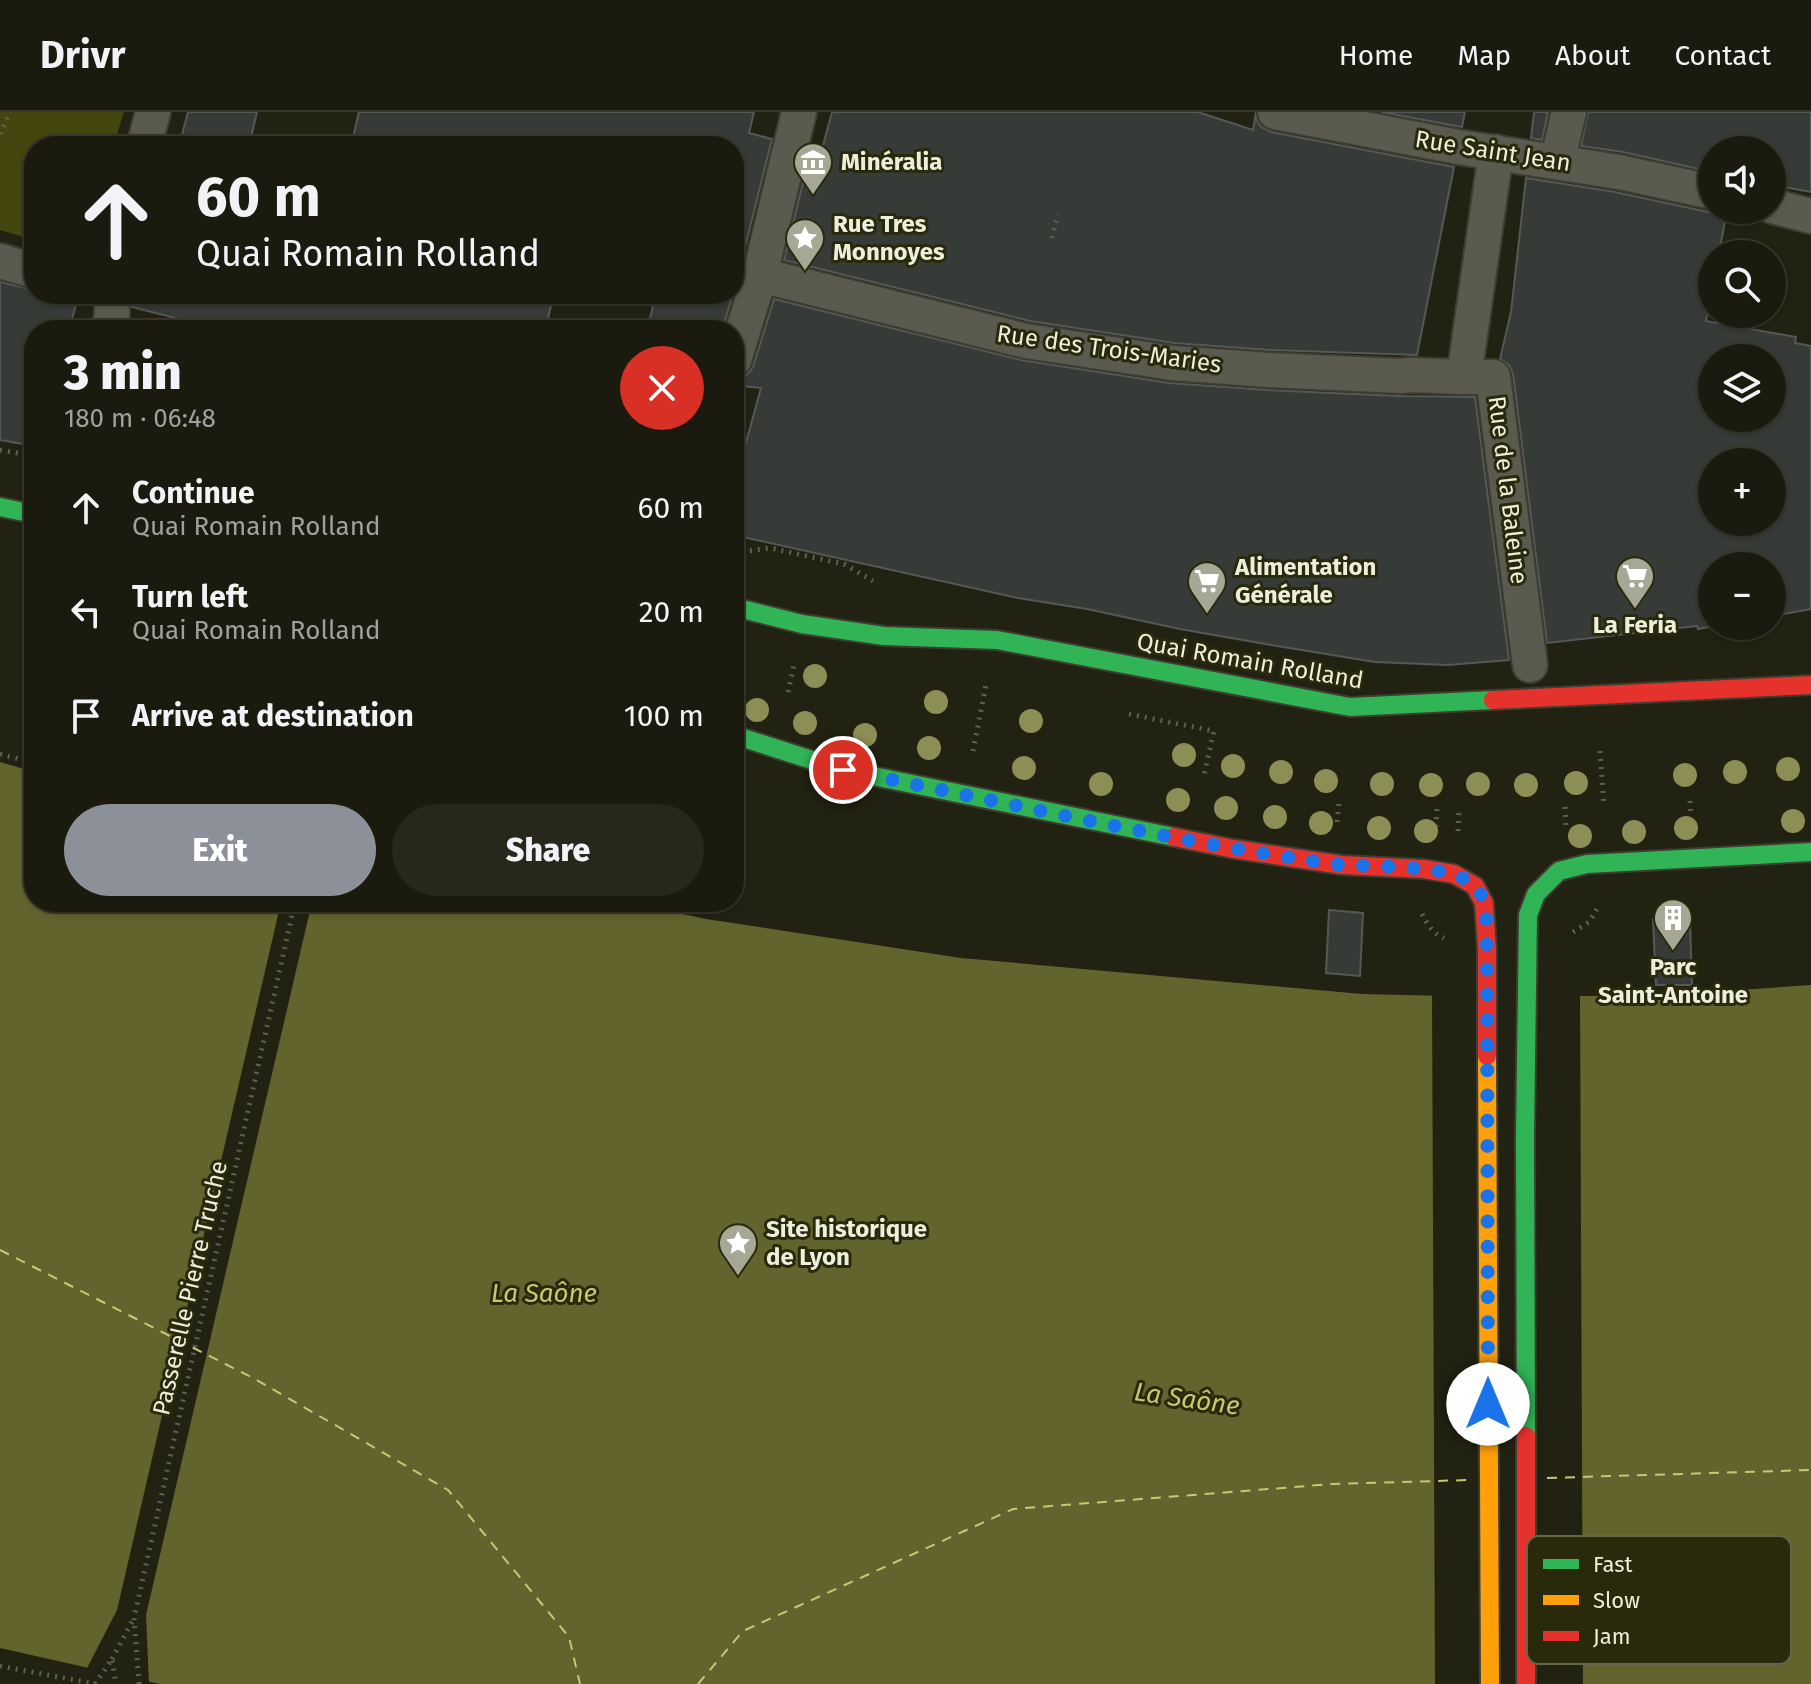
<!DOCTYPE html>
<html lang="en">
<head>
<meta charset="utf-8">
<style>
  :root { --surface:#1a1a0e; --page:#27271c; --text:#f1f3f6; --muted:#9fa19e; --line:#38382e; --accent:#8c9099 }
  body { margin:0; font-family:"Fira Sans",sans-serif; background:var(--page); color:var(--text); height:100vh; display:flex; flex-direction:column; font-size:30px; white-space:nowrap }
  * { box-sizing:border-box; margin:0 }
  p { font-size:26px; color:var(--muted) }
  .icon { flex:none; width:44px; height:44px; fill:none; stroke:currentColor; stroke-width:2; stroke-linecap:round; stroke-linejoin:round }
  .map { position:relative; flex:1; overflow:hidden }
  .panel { position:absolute; left:24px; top:208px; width:720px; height:592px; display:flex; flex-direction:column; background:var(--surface); border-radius:32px; box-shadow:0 2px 6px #0004,0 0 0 2px var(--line) }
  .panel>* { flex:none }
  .hud { position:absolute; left:24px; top:24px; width:720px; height:168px; border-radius:32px; box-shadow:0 2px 6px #0004,0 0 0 2px var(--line); background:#1a1a0e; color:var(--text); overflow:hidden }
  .buttons { position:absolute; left:1698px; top:24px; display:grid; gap:16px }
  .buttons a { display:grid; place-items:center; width:88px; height:88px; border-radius:50%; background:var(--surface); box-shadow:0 2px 6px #0004,0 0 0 2px var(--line); font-size:40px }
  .pin { position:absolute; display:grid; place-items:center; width:68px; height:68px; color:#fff; margin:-34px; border:4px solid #fff; border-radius:50%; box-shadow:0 2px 8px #0007 }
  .me { position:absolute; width:88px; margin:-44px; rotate:0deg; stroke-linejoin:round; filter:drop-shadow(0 0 6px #0008) }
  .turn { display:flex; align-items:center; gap:28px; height:168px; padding:0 40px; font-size:36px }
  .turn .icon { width:104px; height:104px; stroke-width:2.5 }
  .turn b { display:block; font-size:56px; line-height:68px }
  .round { display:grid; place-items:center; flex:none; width:84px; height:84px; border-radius:42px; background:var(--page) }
  .head { display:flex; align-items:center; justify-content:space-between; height:136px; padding:0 40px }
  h1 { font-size:48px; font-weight:800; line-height:60px }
  .action { display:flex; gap:16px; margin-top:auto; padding:16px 40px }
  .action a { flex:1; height:92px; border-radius:48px; background:var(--accent); color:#fff; font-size:32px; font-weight:800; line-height:92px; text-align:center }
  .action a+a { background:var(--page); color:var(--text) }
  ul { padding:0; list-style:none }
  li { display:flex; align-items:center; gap:24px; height:104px; padding:0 40px }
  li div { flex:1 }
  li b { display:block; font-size:30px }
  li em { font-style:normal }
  header { display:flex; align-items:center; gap:48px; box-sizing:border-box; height:112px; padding:0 40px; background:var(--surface); border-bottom:2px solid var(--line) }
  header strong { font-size:38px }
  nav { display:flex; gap:44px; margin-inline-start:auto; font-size:28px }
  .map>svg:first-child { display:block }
  .green { fill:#45450f }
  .water { fill:#63642d }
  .pier { fill:#222212 }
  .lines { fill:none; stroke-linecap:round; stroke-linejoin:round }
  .ferry { stroke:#c7c872; stroke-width:2; stroke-dasharray:10 8; stroke-linecap:butt }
  .building { fill:#363b38; stroke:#545856; stroke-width:2; fill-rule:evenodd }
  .street-casing { stroke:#3d3d31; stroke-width:38 }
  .fast-casing { stroke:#3d3d31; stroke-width:22 }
  .slow-casing { stroke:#3d3d31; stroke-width:22 }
  .jam-casing { stroke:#3d3d31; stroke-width:22 }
  .path { stroke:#5f5f53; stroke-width:5; stroke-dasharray:2 6; stroke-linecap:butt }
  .street { stroke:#5a5a4e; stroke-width:34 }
  .fast { stroke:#30b455; stroke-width:18 }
  .slow { stroke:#ff9f0a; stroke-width:18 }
  .jam { stroke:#e5322d; stroke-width:18 }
  .path-bridge { stroke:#5f5f53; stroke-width:5; stroke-dasharray:2 6; stroke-linecap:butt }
  .tree { fill:#8d8d56 }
  .route { stroke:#1a73e8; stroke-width:14; stroke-dasharray:0 25.2 }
  .labels { text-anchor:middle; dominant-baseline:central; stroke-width:6; stroke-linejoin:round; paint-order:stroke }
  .street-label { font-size:24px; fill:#eed; stroke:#29290b }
  .poi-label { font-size:24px; font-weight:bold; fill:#eed; stroke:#29290b; text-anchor:start }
  .water-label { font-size:26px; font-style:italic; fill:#c7c872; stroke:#29290b }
  .key { fill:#29290b; stroke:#64644a; stroke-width:2 }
  .key-label { font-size:22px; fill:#eed }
</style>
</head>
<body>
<header>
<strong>Drivr</strong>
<nav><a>Home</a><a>Map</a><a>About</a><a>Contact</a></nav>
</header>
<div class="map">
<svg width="1811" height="1572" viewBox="0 0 1811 1572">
  <rect width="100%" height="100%" fill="#222212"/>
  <path class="green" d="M0,0h124l-11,34h-79v94l-34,-10z"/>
  <path class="water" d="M0,650l34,10v130h593l79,17 255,39 401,36 87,2h209l153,-11v699h-1651l-160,-36z"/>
  <g class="pier">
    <path d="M281,790h31l-166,713 3,69h-9l-55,-12 32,-62z"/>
    <path d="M1432,883l148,1 3,688h-148z"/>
  </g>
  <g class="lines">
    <g class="ferry">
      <path d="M0,1138l255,129 193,111 121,147 11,47"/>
      <path d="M1547,1366l264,-8"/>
      <path d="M698,1572l45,-53 270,-122 320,-25 136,-4"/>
    </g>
  </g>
  <g class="building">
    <path d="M188,0h69l-8,34h-70z"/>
    <path d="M359,0h395l-5,21 23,6 -38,153v-146h-383z"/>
    <path d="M832,0h366l55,18 3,-18v7l5,8 10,5 183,35 -37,188 -148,-5 -95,-7 -144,-22 -246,-61 27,-110 10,3z"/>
    <path d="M1381,0h84l-3,15z"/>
    <path d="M1534,0h14l-6,28 -11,-2z"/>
    <path d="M1588,0h223v80l-39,-7v-35h-60v22l-89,-20 -42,-6z"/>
    <path d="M1526,66l89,14 93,20 19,-2 -8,44h-7v36l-6,31 90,16 -1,6 16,3v263l-39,7v-50h-60v60h2l-16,3 -1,-3 -150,17 -34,-269 -4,-9 -9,-6 11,-47zM1712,246h60v60h-60zM1712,350h60v60h-60z"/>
    <path d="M0,170l34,8v4h45l-10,36h-35v116l-34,-6z"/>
    <path d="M132,182h422l-9,36h-323l-90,-23z"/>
    <path d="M656,182h77l-11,36h-75z"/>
    <path d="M774,187l247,61 148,23 98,7 133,6 75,1 34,263 -62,5 -72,-3 -98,-16 -97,-17 -93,-20 -69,-11 -284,-63v-49l27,-98 -27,-3v-6h5l8,-4 6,-8z"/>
    <path d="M1329,798l34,3 -3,63 -34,-3z"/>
    <path d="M1690,807l2,66h-36l-3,-65z"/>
  </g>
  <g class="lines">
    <defs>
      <g id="street">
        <path d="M1275,0l183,35 161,25 93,20"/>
        <path d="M144,34l9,-34"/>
        <path d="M1496,40l-32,225h29l37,288"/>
        <path d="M1557,50l12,-50"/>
        <path d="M1772,94l39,10"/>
        <path d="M0,149l34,10"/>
        <path d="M760,163l266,66 146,22 96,7 133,6 10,-1 53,2"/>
        <path d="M108,218l4,-13v-23"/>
        <path d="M734,248l26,-85 39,-163"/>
      </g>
      <g id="fast">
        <path d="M0,395l34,7"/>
        <path d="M734,495l68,17 82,12 113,4 353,67 143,-7"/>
        <path d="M734,623l109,35 331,67"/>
        <path d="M1526,1324l-1,-300 3,-221 8,-21 23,-23 28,-7 224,-12"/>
      </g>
      <path id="slow" d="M1487,944l3,628"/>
      <g id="jam">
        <path d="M1493,588l318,-15"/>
        <path d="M1174,725l60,12 108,16 82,4 30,5 21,12 9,17 3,47v106"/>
        <path d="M1526,1324v248"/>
      </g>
    </defs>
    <use href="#street" class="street-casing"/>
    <use href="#fast" class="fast-casing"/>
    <use href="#slow" class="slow-casing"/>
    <use href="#jam" class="jam-casing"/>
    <g class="path">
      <path d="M0,22l10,-22"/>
      <path d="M1052,126l6,-24"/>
      <path d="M0,338l34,6"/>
      <path d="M734,441l36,-5 74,16 29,17"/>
      <path d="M788,580l6,-27"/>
      <path d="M1129,602l85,17 -11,48"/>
      <path d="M973,639l13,-66"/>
      <path d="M1600,639l4,55"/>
      <path d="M0,642l34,9"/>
      <path d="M1690,689l1,15"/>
      <path d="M1565,695l1,18"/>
      <path d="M1337,710l2,-19"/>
      <path d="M1436,715l1,-20"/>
      <path d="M1458,719l1,-22"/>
      <path d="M1422,802c6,11 10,19 22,24"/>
      <path d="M1573,820l16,-10 8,-13"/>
      <path d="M112,1547l22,-41"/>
      <path d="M0,1554l96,18"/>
      <path d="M139,1572l-5,-66 161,-716"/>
    </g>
    <use href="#street" class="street"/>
    <use href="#fast" class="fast"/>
    <use href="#slow" class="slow"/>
    <use href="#jam" class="jam"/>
    <path class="path-bridge" d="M95,1572l17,-25 4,25"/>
  </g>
  <g class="tree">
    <circle cx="815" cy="564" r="12"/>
    <circle cx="936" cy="590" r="12"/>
    <circle cx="757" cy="598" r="12"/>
    <circle cx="1031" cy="609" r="12"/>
    <circle cx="805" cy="611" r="12"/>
    <circle cx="865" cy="623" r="12"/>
    <circle cx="929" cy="636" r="12"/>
    <circle cx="1184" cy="643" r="12"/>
    <circle cx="1233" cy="654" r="12"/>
    <circle cx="1024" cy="656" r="12"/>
    <circle cx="1788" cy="657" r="12"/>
    <circle cx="1281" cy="660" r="12"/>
    <circle cx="1735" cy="660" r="12"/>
    <circle cx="1685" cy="663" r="12"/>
    <circle cx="1326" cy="669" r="12"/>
    <circle cx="1576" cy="671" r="12"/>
    <circle cx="1101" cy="672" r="12"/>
    <circle cx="1382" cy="672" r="12"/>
    <circle cx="1478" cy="672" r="12"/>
    <circle cx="1431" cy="673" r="12"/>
    <circle cx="1526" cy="673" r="12"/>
    <circle cx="1178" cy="688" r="12"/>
    <circle cx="1226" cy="696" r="12"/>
    <circle cx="1275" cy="705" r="12"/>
    <circle cx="1793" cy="709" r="12"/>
    <circle cx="1321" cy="711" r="12"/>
    <circle cx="1379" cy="716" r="12"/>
    <circle cx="1686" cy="716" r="12"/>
    <circle cx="1426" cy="719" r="12"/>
    <circle cx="1634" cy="720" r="12"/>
    <circle cx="1580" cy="724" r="12"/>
  </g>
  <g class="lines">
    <path class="route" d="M843,658c163,32 325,71 490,94 34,4 118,-2 142,22 14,14 11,45 12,64l1,454"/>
  </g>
  <defs>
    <symbol id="museum-pin" viewBox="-11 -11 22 30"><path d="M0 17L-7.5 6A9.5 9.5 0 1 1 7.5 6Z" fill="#a7a796" stroke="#29290b"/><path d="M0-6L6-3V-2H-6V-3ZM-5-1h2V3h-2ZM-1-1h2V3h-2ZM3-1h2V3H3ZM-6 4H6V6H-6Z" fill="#fff"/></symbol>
    <symbol id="sight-pin" viewBox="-11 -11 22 30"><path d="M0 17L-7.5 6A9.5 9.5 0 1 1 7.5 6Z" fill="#a7a796" stroke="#29290b"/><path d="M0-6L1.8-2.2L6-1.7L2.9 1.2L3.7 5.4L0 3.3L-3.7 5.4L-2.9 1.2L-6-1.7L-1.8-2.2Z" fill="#fff"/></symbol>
    <symbol id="supermarket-pin" viewBox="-11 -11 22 30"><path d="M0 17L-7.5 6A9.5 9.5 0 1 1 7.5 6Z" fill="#a7a796" stroke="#29290b"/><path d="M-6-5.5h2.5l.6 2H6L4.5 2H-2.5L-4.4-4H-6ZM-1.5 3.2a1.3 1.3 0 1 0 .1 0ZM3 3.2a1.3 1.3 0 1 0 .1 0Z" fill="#fff"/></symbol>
    <symbol id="building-pin" viewBox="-11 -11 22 30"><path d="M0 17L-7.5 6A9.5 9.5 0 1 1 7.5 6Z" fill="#a7a796" stroke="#29290b"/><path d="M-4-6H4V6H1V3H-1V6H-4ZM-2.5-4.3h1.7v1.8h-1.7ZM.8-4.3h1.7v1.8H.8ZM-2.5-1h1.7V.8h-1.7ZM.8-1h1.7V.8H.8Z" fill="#fff"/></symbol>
  </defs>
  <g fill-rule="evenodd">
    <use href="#museum-pin" x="791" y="28" width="44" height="60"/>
    <use href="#sight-pin" x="783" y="104" width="44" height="60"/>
    <use href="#supermarket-pin" x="1613" y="442" width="44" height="60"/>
    <use href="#supermarket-pin" x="1185" y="447" width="44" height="60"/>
    <use href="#building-pin" x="1651" y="784" width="44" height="60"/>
    <use href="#sight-pin" x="716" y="1109" width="44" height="60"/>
  </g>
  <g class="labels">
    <g class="street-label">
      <text transform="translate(1493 39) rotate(9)">Rue Saint Jean</text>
      <text transform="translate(1109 237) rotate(8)">Rue des Trois-Maries</text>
      <text transform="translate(1508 378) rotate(83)">Rue de la Baleine</text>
      <text transform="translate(1250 549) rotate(10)">Quai Romain Rolland</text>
      <text transform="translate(190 1176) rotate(-77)">Passerelle Pierre Truche</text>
    </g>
    <g class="poi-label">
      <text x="841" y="50">Minéralia</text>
      <text x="833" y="112">Rue Tres<tspan x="833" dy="28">Monnoyes</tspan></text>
      <text x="1235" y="455">Alimentation<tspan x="1235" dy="28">Générale</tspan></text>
      <text x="1635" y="513" text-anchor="middle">La Feria</text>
      <text x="1673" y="855" text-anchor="middle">Parc<tspan x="1673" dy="28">Saint-Antoine</tspan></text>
      <text x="766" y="1117">Site historique<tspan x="766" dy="28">de Lyon</tspan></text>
    </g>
    <g class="water-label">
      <text x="544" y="1181">La Saône</text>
      <text transform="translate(1187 1287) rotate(8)">La Saône</text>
    </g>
  </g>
  <rect x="1527" y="1424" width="264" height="128" rx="12" class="key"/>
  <rect x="1543" y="1447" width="36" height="10" fill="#30b455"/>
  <rect x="1543" y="1483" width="36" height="10" fill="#ff9f0a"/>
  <rect x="1543" y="1519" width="36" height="10" fill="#e5322d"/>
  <g class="key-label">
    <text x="1593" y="1460">Fast</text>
    <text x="1593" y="1496">Slow</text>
    <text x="1593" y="1532">Jam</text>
  </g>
</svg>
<div class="buttons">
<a><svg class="icon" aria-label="sound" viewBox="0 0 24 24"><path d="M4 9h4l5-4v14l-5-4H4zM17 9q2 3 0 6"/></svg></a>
<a><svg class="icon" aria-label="search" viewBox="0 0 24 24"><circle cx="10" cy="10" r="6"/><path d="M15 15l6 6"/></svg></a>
<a><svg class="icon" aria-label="layers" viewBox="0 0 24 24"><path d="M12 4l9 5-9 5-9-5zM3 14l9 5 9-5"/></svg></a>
<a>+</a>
<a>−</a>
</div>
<div class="pin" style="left:843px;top:658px;background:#d93025"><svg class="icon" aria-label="arrive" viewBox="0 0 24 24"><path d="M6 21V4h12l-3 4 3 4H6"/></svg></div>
<svg class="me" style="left:1488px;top:1292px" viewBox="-20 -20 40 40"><circle r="19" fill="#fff"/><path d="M0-13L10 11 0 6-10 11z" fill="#1a73e8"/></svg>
<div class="hud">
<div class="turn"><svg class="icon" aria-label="ahead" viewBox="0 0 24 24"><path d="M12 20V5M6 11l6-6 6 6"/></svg><div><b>60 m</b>Quai Romain Rolland</div></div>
</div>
<section class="panel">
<div class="head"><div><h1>3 min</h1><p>180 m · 06:48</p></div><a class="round" style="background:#d93025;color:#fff"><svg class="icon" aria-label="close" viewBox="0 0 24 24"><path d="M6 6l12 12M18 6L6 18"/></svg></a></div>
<ul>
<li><svg class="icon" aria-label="ahead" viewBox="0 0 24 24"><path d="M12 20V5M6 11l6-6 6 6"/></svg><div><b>Continue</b><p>Quai Romain Rolland</p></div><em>60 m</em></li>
<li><svg class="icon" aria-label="left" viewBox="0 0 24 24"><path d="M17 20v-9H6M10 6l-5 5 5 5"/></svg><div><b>Turn left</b><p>Quai Romain Rolland</p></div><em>20 m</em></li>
<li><svg class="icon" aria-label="arrive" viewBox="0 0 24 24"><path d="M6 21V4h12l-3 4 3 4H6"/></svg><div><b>Arrive at destination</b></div><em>100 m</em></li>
</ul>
<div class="action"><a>Exit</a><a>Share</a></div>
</section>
</div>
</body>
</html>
